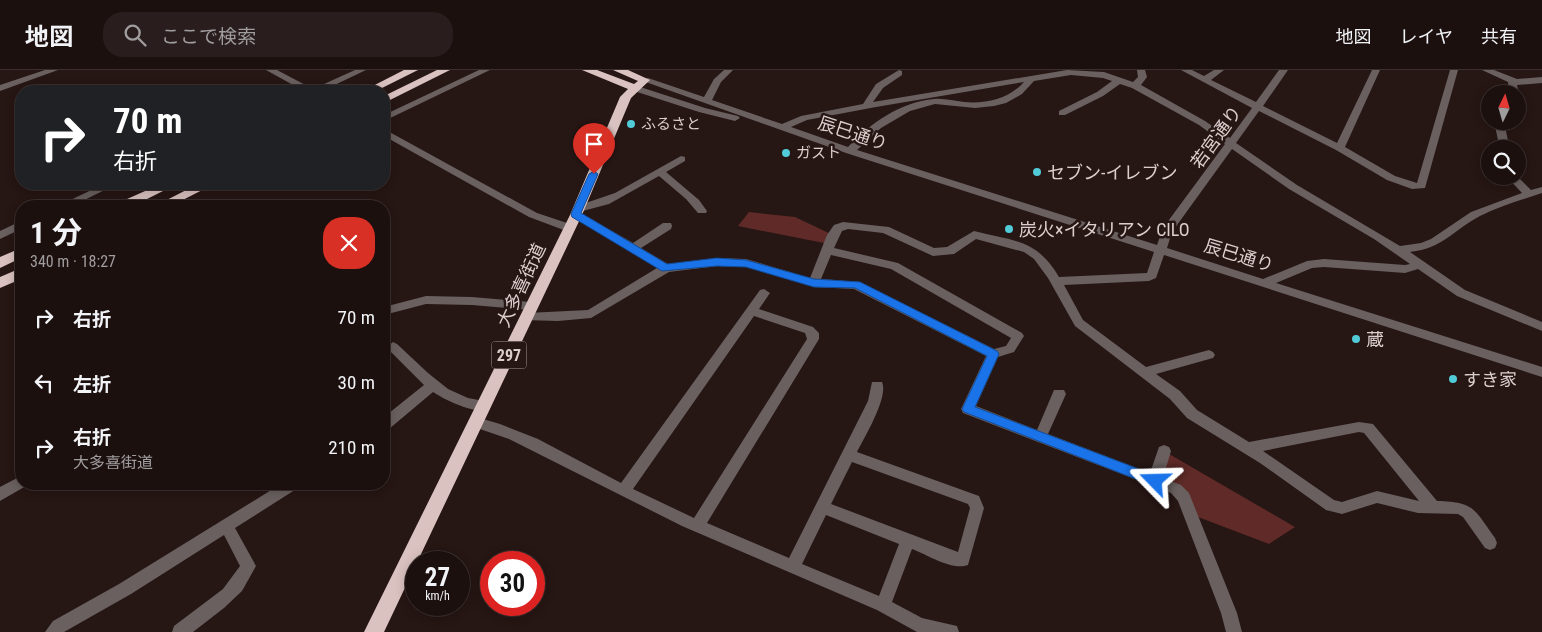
<!DOCTYPE html>
<html lang="ja">
<head>
<meta charset="utf-8">
<style>
  :root { --surface:#1c100f; --page:#291e1d; --text:#f1f3f6; --muted:#a09d9e; --line:#3a302f }
  body { margin:0; font-family:"Roboto Condensed","Noto Sans JP",sans-serif; background:var(--page); color:var(--text); height:100vh; display:flex; flex-direction:column; font-size:19px; white-space:nowrap }
  * { box-sizing:border-box; margin:0 }
  p { font-size:16px; color:var(--muted) }
  .icon { flex:none; width:28px; height:28px; fill:none; stroke:currentColor; stroke-width:2; stroke-linecap:round; stroke-linejoin:round }
  .map { position:relative; flex:1; overflow:hidden }
  .side { position:absolute; left:15px; top:130px; width:375px; height:290px; display:flex; flex-direction:column; background:var(--surface); border-radius:20px; box-shadow:0 2px 12px #0003,0 0 0 1px var(--line) }
  .side>* { flex:none }
  .banner { position:absolute; left:15px; top:15px; width:375px; height:105px; border-radius:20px; box-shadow:0 2px 12px #0003,0 0 0 1px var(--line); background:#202124; color:#fff; overflow:hidden }
  .needle { width:32px; rotate:5deg }
  .controls { position:absolute; left:1481px; top:15px; display:grid; gap:10px }
  .controls a { display:grid; place-items:center; width:45px; height:45px; border-radius:50%; background:var(--surface); box-shadow:0 2px 12px #0003,0 0 0 1px var(--line); font-size:25px }
  .speed { position:absolute; left:405px; top:481px; display:flex; gap:10px; font-size:25px; font-weight:700; text-align:center }
  .speed>* { display:grid; place-content:center; width:65px; height:65px; border-radius:50%; background:var(--surface); box-shadow:0 2px 12px #0003,0 0 0 1px var(--line); line-height:1 }
  .speed small { font-size:12px; font-weight:400 }
  .speed .limit { border:8px solid #d22; background:#fff; color:#111 }
  .pin { position:absolute; display:grid; place-items:center; width:42px; height:42px; color:#fff; margin:-51px -21px; border-radius:50% 50% 50% 0; rotate:-45deg; box-shadow:0 0 5px #0007 }
  .pin .icon { rotate:45deg }
  .me { position:absolute; width:55px; margin:-28px; rotate:292deg; stroke-linejoin:round; filter:drop-shadow(0 0 4px #0008) }
  .turn { display:flex; align-items:center; gap:18px; height:105px; padding:0 15px; font-size:22px }
  .turn .icon { width:65px; height:65px; stroke-width:2.5 }
  .turn b { display:block; font-size:35px; line-height:42px }
  .round { display:grid; place-items:center; flex:none; width:52px; height:52px; border-radius:20px; background:var(--page) }
  .headline { display:flex; align-items:center; justify-content:space-between; height:85px; padding:0 15px }
  h1 { font-size:30px; font-weight:700; line-height:38px }
  ul { padding:0; list-style:none }
  li { display:flex; align-items:center; gap:15px; height:65px; padding:0 15px }
  li div { flex:1 }
  li b { display:block; font-size:19px }
  li em { font-style:normal }
  header { display:flex; align-items:center; gap:30px; box-sizing:border-box; height:70px; padding:0 25px; background:var(--surface); border-bottom:1px solid var(--line) }
  header strong { font-size:24px }
  nav { display:flex; gap:28px; margin-inline-start:auto; font-size:18px }
  .search { width:350px; height:45px; background:var(--page); display:flex; align-items:center; gap:12px; box-sizing:border-box; padding:0 18px; border-radius:20px; color:var(--muted); font-size:19px }
  .map>svg:first-child { display:block }
  .green { fill:#5f2a27 }
  .lines { fill:none; stroke-linecap:round; stroke-linejoin:round }
  .minor { fill:#69605f; fill-rule:evenodd }
  .highway { fill:#dac2c0; fill-rule:evenodd }
  .route { fill:#1a73e8; stroke:#114b97 }
  .poi-dot { fill:#52cbd9; stroke:#261614; stroke-width:2 }
  .labels { text-anchor:middle; dominant-baseline:central; stroke-width:5; stroke-linejoin:round; paint-order:stroke }
  .far-poi-label { font-size:15px; fill:#dbcfce; stroke:#261614; text-anchor:start }
  .shield { fill:#261614; stroke:#a59896; stroke-width:1 }
  .shield-label { font-size:16px; font-weight:bold; fill:#dbcfce }
  .street-label { font-size:18px; fill:#dbcfce; stroke:#261614 }
  .poi-label { font-size:18px; fill:#dbcfce; stroke:#261614; text-anchor:start }
</style>
</head>
<body>
<header>
<strong>地図</strong>
<div class="search"><svg class="icon" aria-label="search" viewBox="0 0 24 24"><circle cx="10" cy="10" r="6"/><path d="M15 15l6 6"/></svg>ここで検索</div>
<nav><a>地図</a><a>レイヤ</a><a>共有</a></nav>
</header>
<div class="map">
<svg width="1542" height="562" viewBox="0 0 1542 562">
  <rect width="100%" height="100%" fill="#261614"/>
  <g class="green">
    <path d="M749,142l46,5 38,18 -4,9 -91,-18z"/>
    <path d="M1164,381l131,76 -26,17 -79,-30 -6,-17 -29,-16z"/>
  </g>
  <g class="lines">
    <g class="minor">
      <path d="M45,0h13l-58,21v-6z"/>
      <path d="M266,0h11l36,19 42,-19h11l-44,21h-18z"/>
      <path d="M479,0h11l-106,51v-6z"/>
      <path d="M724,0h9l-12,12 -9,18 70,24 19,-8 62,-12 13,-20 23,-14 3,1v4l-19,13 -10,14 194,-32 37,2 29,10 5,-5 -1,-7h8l2,7 -6,8 64,36 25,17 22,-30 -71,-38h11l12,6 10,-6h10l-13,10 45,22 23,-32h9l-25,36 74,37 35,-73h8l-35,77 50,29 22,7 33,-113h8l-33,118 -13,1 -25,-9 -51,-30 -77,-39 -23,32 61,42 103,61 21,-3 10,-4 40,-27 51,-19 -16,-17h11l14,14 11,-3v6c-21,7 -42,13 -62,23 -27,14 -36,32 -70,36l55,38 77,32v9l-85,-35 -39,-27 -13,4 -81,-6 -12,1 -36,15 266,84v10l-378,-122 -8,23 -7,3 -85,4 19,35 63,47 63,-17 4,2 2,3 -2,3 -57,16 24,17 17,19 52,32 110,-20 14,2 64,77c38,1 37,8 58,37l2,5 -2,5 -5,2 -5,-2 -22,-31 -5,-3 -40,-1 -41,-10 -35,11 -16,-4 -66,-47 -73,-45 -17,-19 -95,-73 -27,-48 -14,-19 -10,-7 -48,-13 -22,15 -21,2 -50,-23 -35,-4 -6,2 -8,17 64,15 124,70 2,3 -10,16 -16,5 -22,49 61,24 17,-40h10l2,4 -18,40 102,39 9,-26 5,-2 5,2 2,4 -8,27 18,7 8,8 48,120 5,19h-16l-5,-19 -43,-112 -7,-8 -208,-80 -2,-4 25,-53 -132,-67 -40,-2 -68,-20 -29,-1 -48,6 -78,46 -33,3 -35,-1 -2,-3 6,-4 61,-3 69,-42 -86,-53 4,-3 -2,-3 1,-2 41,-14 66,-37 4,1v4l-19,11 33,28 8,11 -1,2h-8l-12,-14 -27,-23 -50,28 -30,8 54,31 30,-20h8l1,3 -1,3 -30,19 27,16 49,-6 29,1 64,19 17,-43 7,-10 9,-3 46,5 45,21 13,-1 27,-16c39,10 63,8 85,46l88,-4 7,-21 -308,-99 -206,-73 8,-2 56,19 10,-18zM1071,5l32,3 9,3 -15,11 -38,19v4h6l38,-19 17,-12 12,4 67,37 26,19 -62,84 -6,17 -300,-95 24,-22 29,-17 25,-7 40,4 19,-2 12,-3 16,-9 12,-13zM1024,12c-15,17 -38,22 -60,20 -10,-1 -20,-4 -30,-3 -34,3 -63,24 -86,48l-57,-20 16,-7 69,-13zM1232,79l57,40 85,50 36,25 -5,1 -81,-6 -17,2 -44,18 -96,-31 5,-16zM831,185l60,14 120,69 -5,8 -12,3 -134,-67 -39,-3zM1359,362l5,1 55,68 -42,-10 -35,11 -8,-2 -71,-49z"/>
      <path d="M1482,0h12l23,9 25,-2v6l-25,2 2,9 -1,2v-2h-9l-1,-12z"/>
      <path d="M634,15l71,23 33,8 2,2 -5,3 -36,-9 -68,-22v-4z"/>
      <path d="M1494,51h10l5,25 -2,2 -16,1 8,-4z"/>
      <path d="M384,59l153,84 36,12 1,3 -5,4 -40,-15 -145,-81z"/>
      <path d="M104,114h13l-45,22h-14z"/>
      <path d="M21,151v8l-21,10v-8z"/>
      <path d="M764,219l6,4 -11,16 54,18 6,6v6l-112,184 82,35 79,-157 4,-19h10c7,15 -18,56 -25,70l122,44 5,12 -16,57c-16,6 -40,-10 -56,-16l-20,53 30,16 35,8 2,6h-42l-40,-22 -195,-84 -173,-87 -38,-13 -2,-4 2,-4 5,-1 24,7 38,15 83,44 139,-193zM754,246l51,17 2,6 -113,179 -61,-29zM852,392l116,42 2,4 -12,44 -127,-48zM826,445l73,29 -20,52 -77,-32z"/>
      <path d="M426,226l46,1 59,5 6,4 -6,4 -59,-5 -46,-1 -42,11v-8z"/>
      <path d="M393,272l4,2 31,29 20,16 20,9 21,4 2,4 -2,4c-15,4 -44,-10 -56,-18l-44,37 -5,1v-13l40,-32 -35,-35 -2,-3z"/>
      <path d="M21,406v8h6l-1,2 -26,15v-14z"/>
      <path d="M281,414h19l-2,4 -63,40 21,38 -14,25 -18,17 -31,24h-21l2,-6 49,-37 17,-23 -16,-31 -93,59 -67,38h-19l8,-11 66,-37z"/>
    </g>
    <g class="highway">
      <path d="M404,0h14l-42,21h-13z"/>
      <path d="M437,0h13l-66,33v-7z"/>
      <path d="M582,0h15l37,14 4,-3 -25,-11h15l22,10 -19,18 -49,117 -198,417h-20l206,-417 50,-118 8,-8z"/>
      <path d="M161,114h16l-44,22h-16l1,-3z"/>
      <path d="M198,114h16l-43,22h-16z"/>
      <path d="M21,178v10l-21,10v-11z"/>
      <path d="M21,198v11l-21,9v-11z"/>
    </g>
  </g>
  <path class="route" d="M594,101l4,3 -17,39 86,51 50,-6 29,2 68,19 46,3 137,69 2,3 -24,53 185,70 2,4 -2,4h-9l-187,-73 -2,-3 25,-53 -132,-68 -41,-1 -68,-20 -29,-1 -55,5 -90,-54 -1,-3 18,-40z"/>
  <g class="poi-dot">
    <circle cx="631" cy="54" r="5"/>
    <circle cx="786" cy="83" r="5"/>
    <circle cx="1037" cy="102" r="5"/>
    <circle cx="1009" cy="159" r="5"/>
    <circle cx="1356" cy="269" r="5"/>
    <circle cx="1453" cy="309" r="5"/>
  </g>
  <g class="labels">
    <g class="far-poi-label">
      <text x="641" y="54">ふるさと</text>
      <text x="796" y="83">ガスト</text>
    </g>
    <rect class="shield" x="491.5" y="271.5" width="35" height="27" rx="4"/>
    <g class="shield-label">
      <text x="509" y="285">297</text>
    </g>
    <g class="street-label">
      <text transform="translate(853 63) rotate(18)">辰巳通り</text>
      <text transform="translate(1216 67) rotate(-54)">若宮通り</text>
      <text transform="translate(1239 185) rotate(17)">辰巳通り</text>
      <text transform="translate(521 215) rotate(-65)">大多喜街道</text>
    </g>
    <g class="poi-label">
      <text x="1047" y="102">セブン-イレブン</text>
      <text x="1019" y="159">炭火×イタリアン CILO</text>
      <text x="1366" y="269">蔵</text>
      <text x="1463" y="309">すき家</text>
    </g>
  </g>
</svg>
<div class="controls">
<a><svg class="needle" viewBox="-14 -14 28 28"><path d="M0-13l5 13h-10z" fill="#e53935"/><path d="M0 13l5-13h-10z" fill="#a09d9e"/></svg></a>
<a><svg class="icon" aria-label="search" viewBox="0 0 24 24"><circle cx="10" cy="10" r="6"/><path d="M15 15l6 6"/></svg></a>
</div>
<div class="speed"><div>27<small>km/h</small></div><div class="limit">30</div></div>
<div class="pin" style="left:594px;top:104px;background:#d93025"><svg class="icon" aria-label="arrive" viewBox="0 0 24 24"><path d="M6 21V4h12l-3 4 3 4H6"/></svg></div>
<svg class="me" style="left:1155px;top:411px" viewBox="-20 -20 40 40"><path d="M0-17L14 15 0 8-14 15z" fill="#1a73e8" stroke="#fff" stroke-width="4"/></svg>
<div class="banner">
<div class="turn"><svg class="icon" aria-label="right" viewBox="0 0 24 24"><path d="M7 20v-9h11M14 6l5 5-5 5"/></svg><div><b>70 m</b>右折</div></div>
</div>
<section class="side">
<div class="headline"><div><h1>1 分</h1><p>340 m · 18:27</p></div><a class="round" style="background:#d93025;color:#fff"><svg class="icon" aria-label="close" viewBox="0 0 24 24"><path d="M6 6l12 12M18 6L6 18"/></svg></a></div>
<ul>
<li><svg class="icon" aria-label="right" viewBox="0 0 24 24"><path d="M7 20v-9h11M14 6l5 5-5 5"/></svg><div><b>右折</b></div><em>70 m</em></li>
<li><svg class="icon" aria-label="left" viewBox="0 0 24 24"><path d="M17 20v-9H6M10 6l-5 5 5 5"/></svg><div><b>左折</b></div><em>30 m</em></li>
<li><svg class="icon" aria-label="right" viewBox="0 0 24 24"><path d="M7 20v-9h11M14 6l5 5-5 5"/></svg><div><b>右折</b><p>大多喜街道</p></div><em>210 m</em></li>
</ul>
</section>
</div>
</body>
</html>
